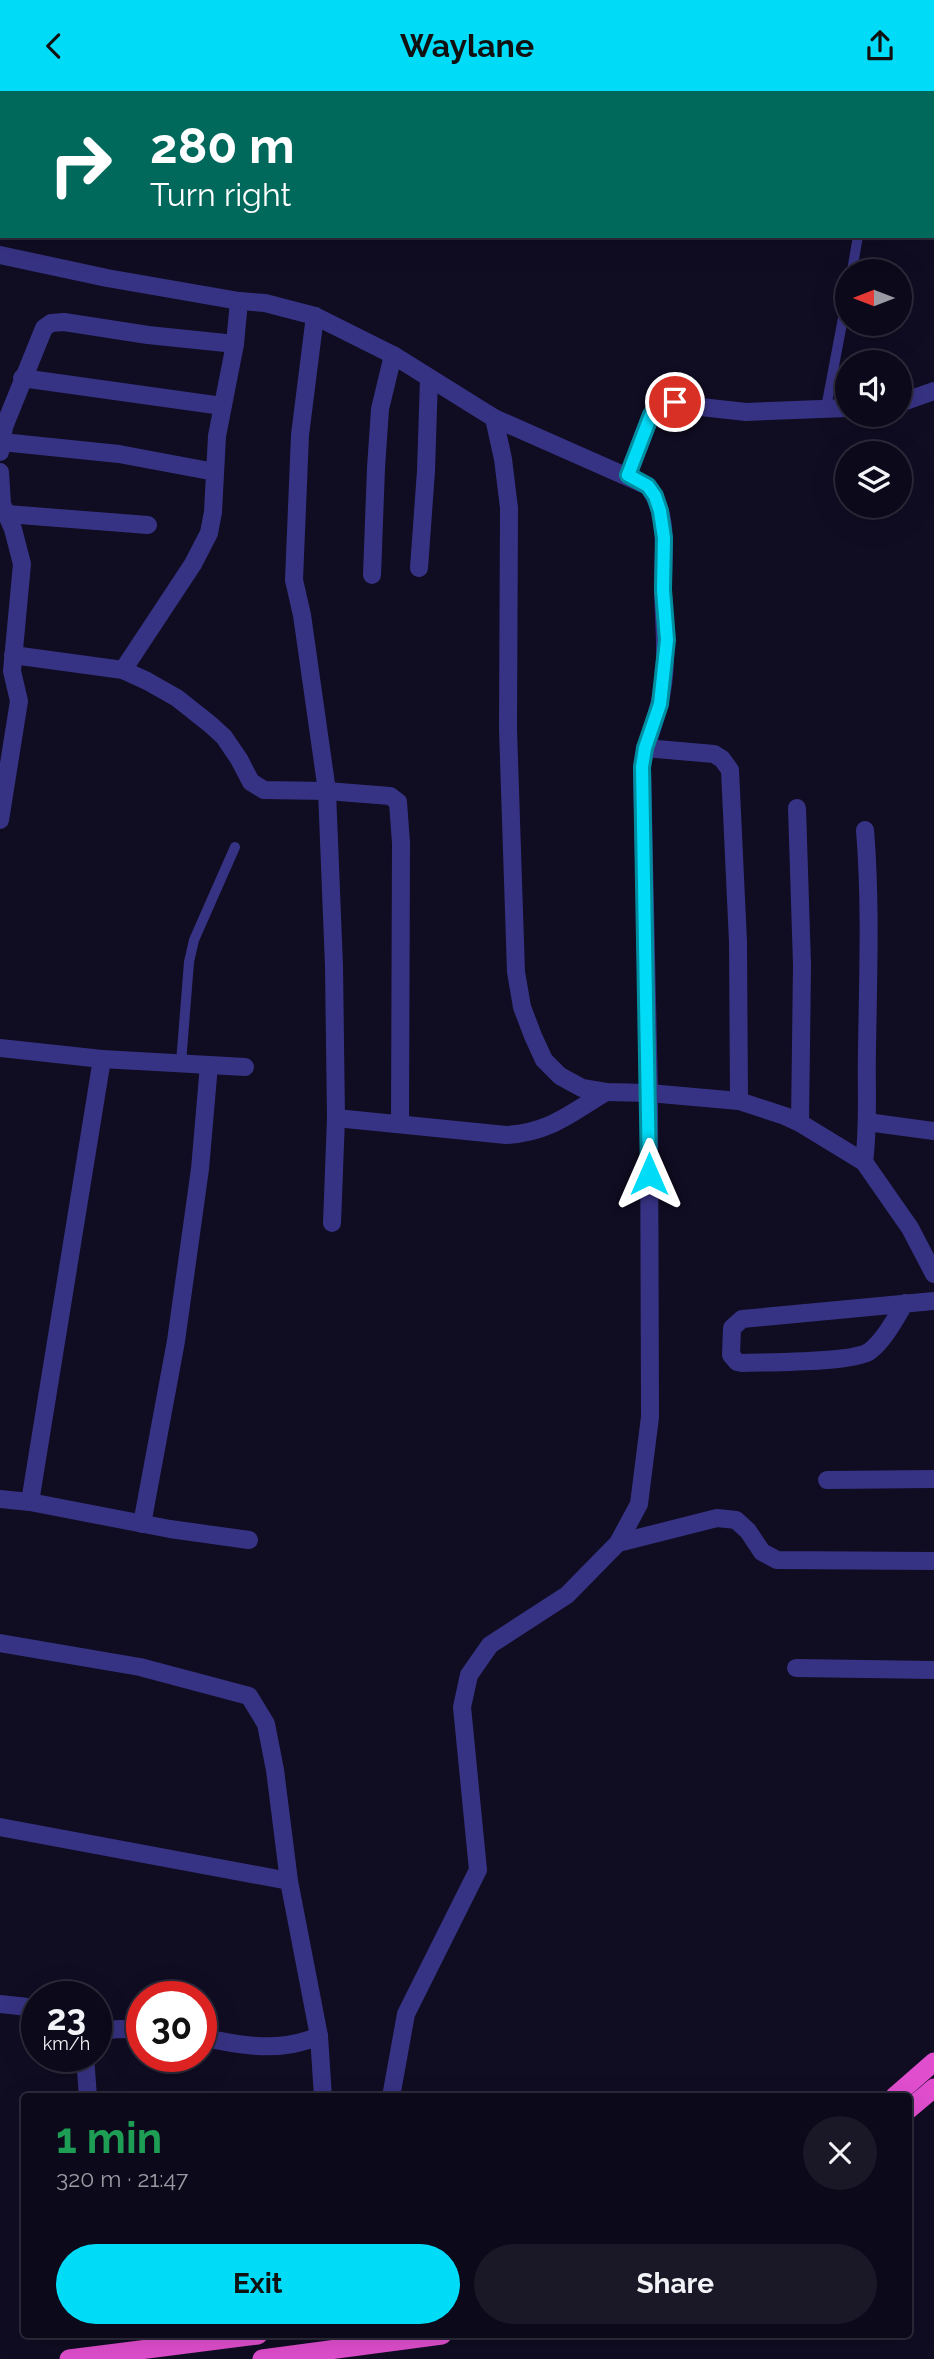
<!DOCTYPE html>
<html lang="en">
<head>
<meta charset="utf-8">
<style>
  :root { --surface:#0c091a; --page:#1a1727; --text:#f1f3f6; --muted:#9a9aa2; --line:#2c2a39; --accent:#00dcf8 }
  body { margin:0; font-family:Raleway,sans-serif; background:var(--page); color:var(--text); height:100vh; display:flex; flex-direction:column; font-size:26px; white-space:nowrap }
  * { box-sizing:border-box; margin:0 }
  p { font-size:23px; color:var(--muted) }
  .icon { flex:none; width:38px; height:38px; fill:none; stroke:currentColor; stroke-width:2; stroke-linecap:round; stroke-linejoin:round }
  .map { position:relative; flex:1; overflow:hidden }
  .details { position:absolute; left:21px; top:2002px; width:891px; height:245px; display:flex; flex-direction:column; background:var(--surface); border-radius:7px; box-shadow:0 7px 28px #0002,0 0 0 2px var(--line) }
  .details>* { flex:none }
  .banner { position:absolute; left:0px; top:0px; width:934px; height:147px; box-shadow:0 7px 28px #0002,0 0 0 2px var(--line); background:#00695c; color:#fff; overflow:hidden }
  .needle { width:46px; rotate:270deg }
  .controls { position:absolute; left:835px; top:168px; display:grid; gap:14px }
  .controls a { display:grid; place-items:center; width:77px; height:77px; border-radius:50%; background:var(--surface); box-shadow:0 7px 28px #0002,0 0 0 2px var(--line); font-size:35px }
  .speed { position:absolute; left:21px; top:1890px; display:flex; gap:14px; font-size:35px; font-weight:700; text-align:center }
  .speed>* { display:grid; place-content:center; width:91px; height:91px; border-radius:50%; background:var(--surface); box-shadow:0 7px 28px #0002,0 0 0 2px var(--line); line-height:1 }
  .speed small { font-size:18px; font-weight:400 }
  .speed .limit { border:10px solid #d22; background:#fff; color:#111 }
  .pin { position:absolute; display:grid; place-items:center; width:60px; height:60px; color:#fff; margin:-30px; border:4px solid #fff; border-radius:50%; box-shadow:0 2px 7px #0007 }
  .me { position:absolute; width:77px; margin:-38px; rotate:0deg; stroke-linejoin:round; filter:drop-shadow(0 0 5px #0008) }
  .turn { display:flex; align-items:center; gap:24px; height:147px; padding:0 35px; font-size:32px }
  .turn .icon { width:91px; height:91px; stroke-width:2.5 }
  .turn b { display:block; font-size:49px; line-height:60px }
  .round { display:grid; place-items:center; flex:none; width:74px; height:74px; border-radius:37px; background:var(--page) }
  .headline { display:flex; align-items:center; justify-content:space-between; height:119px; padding:0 35px }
  h1 { font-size:42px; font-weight:700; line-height:52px; color:#1e9e55 }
  .action { display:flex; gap:14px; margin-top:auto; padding:14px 35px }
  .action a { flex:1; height:80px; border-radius:42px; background:var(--accent); color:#111; font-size:28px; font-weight:700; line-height:80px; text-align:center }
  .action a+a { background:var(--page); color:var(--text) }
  header { display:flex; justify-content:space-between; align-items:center; height:91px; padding:0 35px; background:var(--accent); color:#111; font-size:32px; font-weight:700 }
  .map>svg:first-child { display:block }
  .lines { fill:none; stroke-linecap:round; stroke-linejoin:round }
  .service { stroke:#373384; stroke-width:10 }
  .minor { stroke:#373384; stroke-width:18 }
  .trunk { stroke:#e04ece; stroke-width:19 }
  .route-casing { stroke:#008fa1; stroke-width:18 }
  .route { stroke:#00dcf8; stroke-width:12 }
</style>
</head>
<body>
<header><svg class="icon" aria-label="back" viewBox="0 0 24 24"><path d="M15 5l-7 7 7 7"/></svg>Waylane<svg class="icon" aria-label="share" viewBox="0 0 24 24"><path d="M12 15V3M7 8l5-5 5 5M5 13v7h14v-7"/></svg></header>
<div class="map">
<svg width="934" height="2268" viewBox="0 0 934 2268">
  <rect width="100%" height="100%" fill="#100c22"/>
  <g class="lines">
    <g class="service">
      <path d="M852,180l6,-35"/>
      <path d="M826,317l21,-111"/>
      <path d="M181,972l8,-101 5,-22 41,-93"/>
    </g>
    <g class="minor">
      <path d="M0,164l107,23 132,23 26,2 50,13 78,39 101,63 9,41 6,49 -1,221 8,243 6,35 11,29 11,24 16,16 22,12 24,4 43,1 90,8 46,15 15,7 64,39 46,66 24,46"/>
      <path d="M315,225l-15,119 -6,145 8,35 25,176 7,175 2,152 170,17c43,-2 65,-22 100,-43"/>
      <path d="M22,287l200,28"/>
      <path d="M900,312l34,-12"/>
      <path d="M2,351l117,12 96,18"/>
      <path d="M0,361l4,-25 40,-99 7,-5 13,-1 84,13 87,9"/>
      <path d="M0,381l2,32 11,25 9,35 -10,107 7,30 -19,119"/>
      <path d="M628,384l23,-60 6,-8 8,-4 81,9 101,-4"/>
      <path d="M7,423l141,11"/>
      <path d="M419,477l7,-97 3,-93"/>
      <path d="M372,484l4,-107 4,-59 13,-54"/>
      <path d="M13,564l110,15 24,11 30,17 34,27 13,12 15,22 12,23 13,8 63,1 63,5 8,6 3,41 -1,280"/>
      <path d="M123,579l70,-106 16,-31 4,-21 4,-76 18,-92 4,-43"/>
      <path d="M645,657l69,6 8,5 8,11 8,172 1,159"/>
      <path d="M797,717l5,157 -2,158"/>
      <path d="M0,957l102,11 143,8"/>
      <path d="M867,1031l67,9"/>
      <path d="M864,1071c5,-38 2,-74 3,-112 1,-73 4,-147 -2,-220"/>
      <path d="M332,1132l4,-105"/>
      <path d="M905,1212c-10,16 -20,36 -35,48 -16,12 -104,11 -128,12l-5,-1 -6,-7 1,-27 10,-9 192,-18"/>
      <path d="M827,1389l107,-1"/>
      <path d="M0,1408l30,3 140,27 79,11"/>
      <path d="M30,1411l72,-443"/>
      <path d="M142,1433l34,-183 24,-172 9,-104"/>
      <path d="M618,1452l99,-25 19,2 12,11 14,21 15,8 157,1"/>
      <path d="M0,1552l140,24 109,29 17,28 9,46 14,111 30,155 4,61"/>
      <path d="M796,1577l138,2"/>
      <path d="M0,1736l289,54"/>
      <path d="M0,1913l37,4"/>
      <path d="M96,1940l24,-2 22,1"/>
      <path d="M201,1946c41,9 79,16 118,-1"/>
      <path d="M85,1965l3,41"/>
      <path d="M391,2006l15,-83 72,-144 -16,-163 7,-32 21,-30 77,-50 51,-52 21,-39 11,-87 -1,-324 -7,-326c3,-22 12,-41 17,-62 10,-38 5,-76 4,-114 -1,-35 8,-74 -15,-105l-154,-68"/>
    </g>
    <g class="trunk">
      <path d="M894,2006l40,-35"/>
      <path d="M908,2019l26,-22"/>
      <path d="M69,2268l189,-24"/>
      <path d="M262,2268l180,-24"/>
    </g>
  </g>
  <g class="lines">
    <defs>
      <path id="route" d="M649,1083l-7,-407 3,-19 15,-44 7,-64 -4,-50 1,-52 -4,-27 -5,-15 -7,-10 -20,-11 23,-60c7,-9 13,-12 24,-13"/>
    </defs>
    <use href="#route" class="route-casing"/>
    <use href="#route" class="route"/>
  </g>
</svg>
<div class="controls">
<a><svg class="needle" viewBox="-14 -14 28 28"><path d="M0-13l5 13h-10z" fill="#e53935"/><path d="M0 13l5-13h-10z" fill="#9a9aa2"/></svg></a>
<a><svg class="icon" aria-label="sound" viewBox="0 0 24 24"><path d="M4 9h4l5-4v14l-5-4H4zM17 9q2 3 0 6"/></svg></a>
<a><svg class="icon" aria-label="layers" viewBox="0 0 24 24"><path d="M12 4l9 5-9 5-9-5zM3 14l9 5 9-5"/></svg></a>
</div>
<div class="speed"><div>23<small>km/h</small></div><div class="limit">30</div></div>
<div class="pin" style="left:675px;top:311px;background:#d93025"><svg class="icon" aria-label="arrive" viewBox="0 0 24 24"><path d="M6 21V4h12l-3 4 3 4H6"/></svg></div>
<svg class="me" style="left:649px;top:1083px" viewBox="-20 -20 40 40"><path d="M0-17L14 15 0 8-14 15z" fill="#00dcf8" stroke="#fff" stroke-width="4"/></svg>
<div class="banner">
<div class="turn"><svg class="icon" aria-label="right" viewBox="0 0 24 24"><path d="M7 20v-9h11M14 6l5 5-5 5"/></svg><div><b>280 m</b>Turn right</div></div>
</div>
<section class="details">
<div class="headline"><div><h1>1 min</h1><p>320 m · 21:47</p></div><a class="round"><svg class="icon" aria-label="close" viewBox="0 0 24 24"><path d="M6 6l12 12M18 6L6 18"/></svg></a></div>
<div class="action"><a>Exit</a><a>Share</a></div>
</section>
</div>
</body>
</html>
